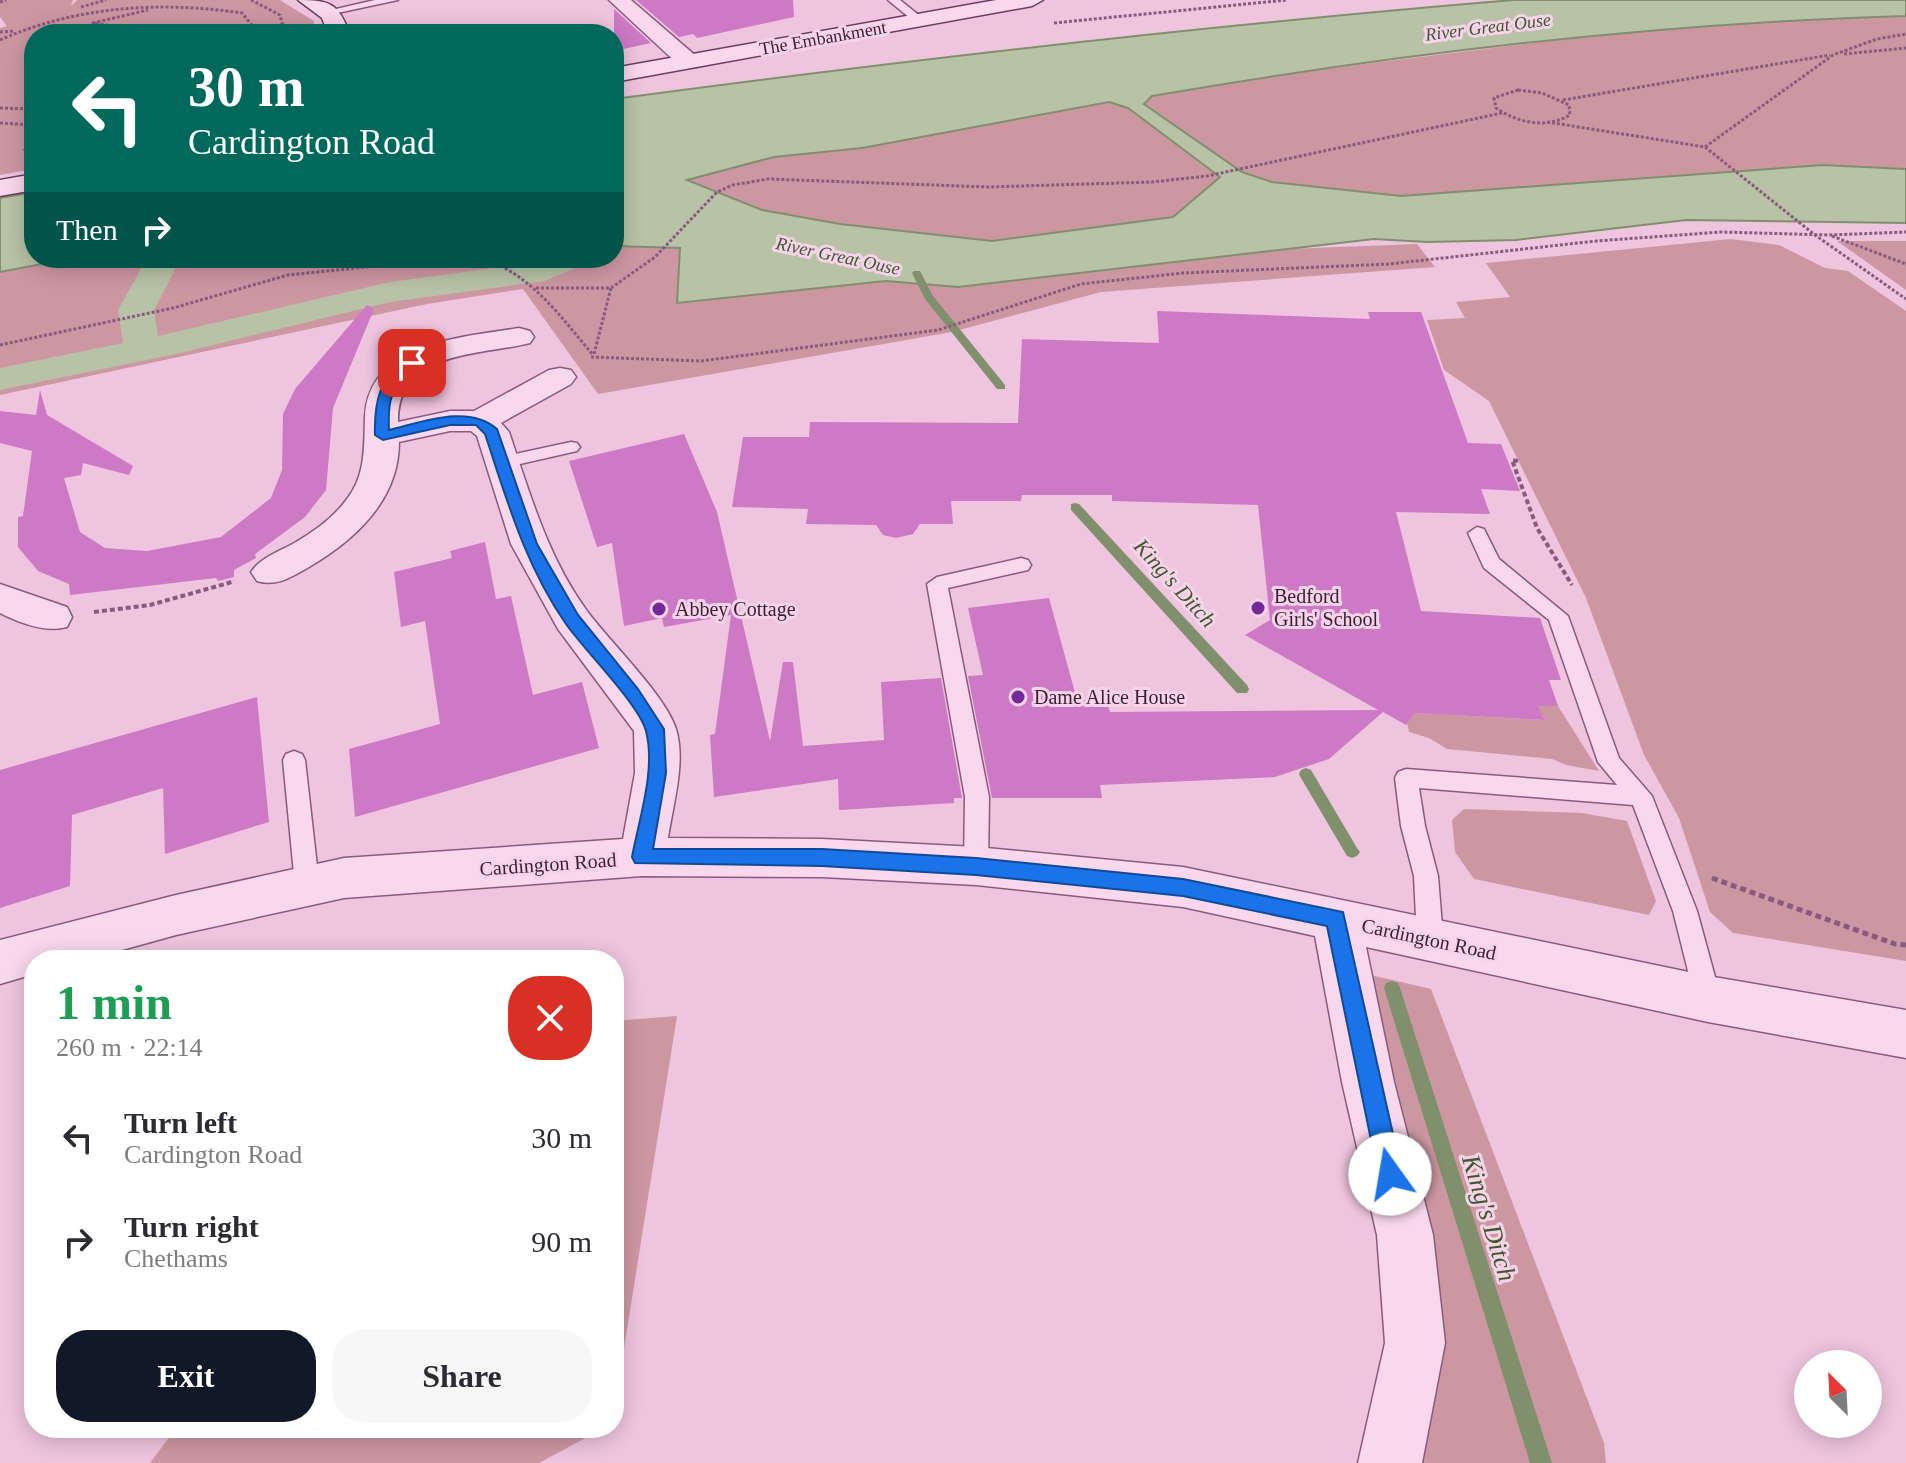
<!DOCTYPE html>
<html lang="en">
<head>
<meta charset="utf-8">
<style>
  :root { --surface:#fff; --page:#f7f7f7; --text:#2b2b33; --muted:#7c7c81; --accent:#111827 }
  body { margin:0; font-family:"Times New Roman",serif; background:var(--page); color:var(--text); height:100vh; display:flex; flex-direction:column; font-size:30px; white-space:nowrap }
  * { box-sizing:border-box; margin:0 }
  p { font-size:26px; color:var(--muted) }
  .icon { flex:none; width:44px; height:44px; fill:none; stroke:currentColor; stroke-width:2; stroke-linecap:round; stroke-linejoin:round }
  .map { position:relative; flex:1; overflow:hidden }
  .details { position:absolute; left:24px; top:950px; width:600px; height:488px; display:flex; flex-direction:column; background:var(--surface); border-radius:32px; box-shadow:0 4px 20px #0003 }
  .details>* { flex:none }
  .guide { position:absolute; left:24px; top:24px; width:600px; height:244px; border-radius:32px; box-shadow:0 4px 20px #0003; background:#00695c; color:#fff; overflow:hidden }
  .needle { width:52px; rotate:336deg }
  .buttons { position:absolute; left:1794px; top:1350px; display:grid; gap:16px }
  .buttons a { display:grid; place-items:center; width:88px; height:88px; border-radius:50%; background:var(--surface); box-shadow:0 4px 20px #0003; font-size:40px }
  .pin { position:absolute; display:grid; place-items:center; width:68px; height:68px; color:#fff; margin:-34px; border-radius:16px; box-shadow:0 4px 12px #0006 }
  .me { position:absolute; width:88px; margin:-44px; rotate:347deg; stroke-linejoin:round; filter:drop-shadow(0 0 6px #0008) }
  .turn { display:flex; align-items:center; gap:28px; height:168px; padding:0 32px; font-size:36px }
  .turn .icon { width:104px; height:104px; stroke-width:2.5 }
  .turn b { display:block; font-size:56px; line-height:68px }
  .then { display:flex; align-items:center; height:76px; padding:0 32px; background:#0003; gap:16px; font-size:30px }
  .round { display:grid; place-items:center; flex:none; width:84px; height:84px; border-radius:32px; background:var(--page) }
  .overview { display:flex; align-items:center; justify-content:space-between; height:136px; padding:0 32px }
  h1 { font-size:48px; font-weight:800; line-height:60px; color:#1e9e55 }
  .button { display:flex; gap:16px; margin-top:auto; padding:16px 32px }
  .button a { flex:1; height:92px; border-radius:32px; background:var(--accent); color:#fff; font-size:32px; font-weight:800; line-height:92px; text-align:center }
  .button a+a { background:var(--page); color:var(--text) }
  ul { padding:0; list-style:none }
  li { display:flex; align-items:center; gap:24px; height:104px; padding:0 32px }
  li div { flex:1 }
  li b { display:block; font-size:30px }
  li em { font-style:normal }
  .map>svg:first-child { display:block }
  .green { fill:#cd97a2 }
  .water { fill:#b7c2a6; stroke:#80906c; stroke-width:2; fill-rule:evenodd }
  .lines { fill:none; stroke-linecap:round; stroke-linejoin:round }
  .stream { fill:#80906c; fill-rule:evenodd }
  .canal { fill:#b7c2a6; fill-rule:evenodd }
  .building { fill:#cd79c5 }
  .lane-casing { stroke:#895a7f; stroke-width:3 }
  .street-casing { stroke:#895a7f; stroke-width:3 }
  .secondary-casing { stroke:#6b3d63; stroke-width:3 }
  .path-far2 { stroke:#895a7f; stroke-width:3; stroke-dasharray:3 2; stroke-linecap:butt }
  .path-far1 { stroke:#895a7f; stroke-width:4; stroke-dasharray:5 3; stroke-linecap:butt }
  .path { stroke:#895a7f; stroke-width:5; stroke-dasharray:6 4; stroke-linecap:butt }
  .lane { fill:#f9d7ec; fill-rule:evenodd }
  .street { fill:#f9d7ec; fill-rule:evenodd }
  .secondary { fill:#f9d7ec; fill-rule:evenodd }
  .route { fill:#1a73e8; stroke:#114b97; stroke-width:2 }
  .poi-dot { fill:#752999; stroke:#f6d3e8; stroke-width:3 }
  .labels { text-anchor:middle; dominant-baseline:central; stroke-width:6; stroke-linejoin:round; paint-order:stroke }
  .far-water-label { font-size:18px; font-style:italic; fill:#3e592d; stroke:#f6d3e8 }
  .far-street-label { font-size:18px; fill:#391e35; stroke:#f6d3e8 }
  .poi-label { font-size:20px; fill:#391e35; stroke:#f6d3e8; text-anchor:start }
  .street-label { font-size:20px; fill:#391e35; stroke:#f6d3e8 }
  .water-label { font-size:22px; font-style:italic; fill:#3e592d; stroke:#f6d3e8 }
  .near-water-label { font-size:26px; font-style:italic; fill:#3e592d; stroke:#f6d3e8 }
</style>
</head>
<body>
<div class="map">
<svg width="1906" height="1463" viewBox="0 0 1906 1463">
  <rect width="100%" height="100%" fill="#efc4de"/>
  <g class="green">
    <path d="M0,0h73l-2,6 6,-6h203l34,21 1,13h-281v135l-34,6v-147l7,-2 -7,-9z"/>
    <path d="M1906,16v153l-83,-4 -422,31 -129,-14 -30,-10 -98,-68 8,-8 116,-20 312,-39 148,-15z"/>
    <path d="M1109,102l19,6 93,68 -48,41 -181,24 -152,-17 -78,-14 -38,-15 -52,53h8l-3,55 209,-22 72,6 329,-38 130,-5 18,23 -334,25 -149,40 -354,62 -75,-105 -96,15 -427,91v-123l73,-14h541v-12l72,-66 88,-23 88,-9z"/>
    <path d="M1731,239l48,6 46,23 23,3 58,40v650l-173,-28 -23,-21 -31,-94 -35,-63 -58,-157 -97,-197 -45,-31 -17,-50 38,-2 -9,-16 54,-5 -24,-34z"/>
    <path d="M1837,241h69v49z"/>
    <path d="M1538,706h20l41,65 -33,-6 -14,-6 -105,-10 -18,-11 -20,-6 -2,-9 8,-10 128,7z"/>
    <path d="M1464,809l118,4 45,8 29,80 -7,14 -175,-36 -19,-27 -3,-32z"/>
    <path d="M1349,970l82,19 173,454 2,20h-189z"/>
    <path d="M677,1016l-63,395v-390z"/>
    <path d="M176,1428h428l-65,35h-389z"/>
  </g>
  <g class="water">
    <path d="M1513,0h393v16c-253,7 -505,37 -754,80l-8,8 98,68 30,10 129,14 422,-31 83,4v54l-220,-3 -170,20 -89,2 -53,-3 -416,48 -72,-6 -209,22 3,-55 -66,-2v-147c299,-40 599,-74 899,-99zM1109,102l19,6 92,69 -47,40 -181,24 -152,-17 -78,-14 -75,-30 87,-23 88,-9z"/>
    <path d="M34,192v66h39l-73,14v-74z"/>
  </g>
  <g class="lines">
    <g class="stream">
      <path d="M914,271h6l13,25 72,89v4h-8l-72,-90 -13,-26z"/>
      <path d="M1075,503l4,1 168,181 2,4 -2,4h-10l-166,-183v-6z"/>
      <path d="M1306,768l5,2 46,78 3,4 -3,4 -5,2 -5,-2 -46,-78 -2,-4 2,-4z"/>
      <path d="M1392,981l6,2 2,5 152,475h-22l-146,-475 2,-5z"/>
    </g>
    <path class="canal" d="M147,258h34l-27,52 4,26 232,-54 147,-20 7,-4h43l-5,7 -37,16 -155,21 -218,53 -172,35v-22l123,-25 -5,-33z"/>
  </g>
  <g class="building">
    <path d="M636,0h157l1,17 -97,21 -4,-4 -14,3z"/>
    <path d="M614,9l37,34 -37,8z"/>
    <path d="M367,305l7,4 -41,99 -7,82 -21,27 -50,37 1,4 -22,12v7l-16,4 -2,-3 -146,17 -1,-11 -31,-13 -20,-24v-30l5,-1 9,-65 -32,-8v-32l36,4 4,-25 7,25 86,51 -4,9 -46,-12 -2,12 -17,3 16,54 25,16 42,3 74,-14 50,-39 11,-28 1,-56 12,-25z"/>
    <path d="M1157,311l213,8 -2,-7h53l47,131 33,1 19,47 -39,-2 9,25 -94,-2 25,99 119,7 21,62h-12l9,26h-20l6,14 -129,-7 -9,12 -23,-13 -54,47 -54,18 -175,8 2,13h-110l-24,-122 15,-1 -15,-67 81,-10 28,102 29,-1 4,13 268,-2 -133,-75 25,-15 -12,-115 -146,-4v-6h-90l-1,6h-70l2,23h-33l-7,10 -17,4 -13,-3 -7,-10 -70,-1 2,-15 -76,-2 11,-70h66l1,-15 208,1 4,-84 137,4z"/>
    <path d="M684,434l33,78 53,229 13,-79h10l10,84 81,-6 -3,-58 60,-4 21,120h-8v5l-115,7 -1,-31 -124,18 -4,-62 5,-1 16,-119 -67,12 -2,-9 -38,8 -12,-83 -15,4 -28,-86z"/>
    <path d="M485,542l11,57 15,-3 22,99 49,-13 17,66 -244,69 -6,-68 91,-25 -15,-103 -24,6 -7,-55 58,-14 -2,-7z"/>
    <path d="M257,697l12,125 -104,32 -2,-66 -91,27 -2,71 -70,22v-138z"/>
  </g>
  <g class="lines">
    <defs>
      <g id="lane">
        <path d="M375,0h23l-70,15 -5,-3z"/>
        <path d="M888,0h12l26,21 -10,2z"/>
        <path d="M571,442l6,1 3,4 -3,4 -75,17 -9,-6 3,-4z"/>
        <path d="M1477,527l7,2 15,30 69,57 51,142 33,38 45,115 24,88 -4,8 -9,4 -9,-4 -4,-8 -22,-88 -40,-106 -214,-17 6,38 13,50 5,63 -4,8 -9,3 -9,-3 -4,-8 -3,-63 -13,-50 -6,-48 3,-6 8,-3 211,16 -19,-23 -49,-142 -65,-52 -16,-35z"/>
        <path d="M1021,558l7,2 3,5 -3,5 -80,18 41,209 -1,69 -3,7 -9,3 -9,-3 -3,-7 1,-69 -38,-213 10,-7z"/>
        <path d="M294,751l8,3 3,6 14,124 -3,7 -9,3 -9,-3 -3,-7 -12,-124 3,-6z"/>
      </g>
      <g id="street">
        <path d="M609,0h22l66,57 3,5 -3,5h-16z"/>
        <path d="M519,328l11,3 4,6 -4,6c-51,13 -133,7 -132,79l52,-11h24l75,-41 11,-2 11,2 5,7 -5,7 -70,39 8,9c21,62 39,126 78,179 22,30 79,85 89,118 10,33 -3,75 -8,109l154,1 154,8 207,20 525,109 198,34v48l-198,-36 -342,-75 28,135 39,153 12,108 -23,120h-64l27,-120 -8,-108 -35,-153 -27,-146 -132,-29 -207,-22 -154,-8 -180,-1 -298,22 -168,37 -90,25h-52v14l-34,10v-44l176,-45 168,-37 279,-19 12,-66 -1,-42 -76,-102 -47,-85 -34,-108 -6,-5h-21l-51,11c0,58 -44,98 -90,125 -18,10 -32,20 -52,14l-6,-9c10,-15 30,-21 45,-30 19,-11 38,-25 51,-43 19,-24 17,-53 18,-82 3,-75 98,-80 154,-89z"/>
        <path d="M0,584l67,23 5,10 -5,10c-22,6 -47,-4 -67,-14z"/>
      </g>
      <g id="secondary">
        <path d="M298,0c32,0 40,3 52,34h-22l-6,-16z"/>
        <path d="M996,0h47l-11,6 -418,76v-14z"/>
        <path d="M34,174v16l-34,6v-16z"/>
      </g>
    </defs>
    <use href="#lane" class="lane-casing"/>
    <use href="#street" class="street-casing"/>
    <use href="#secondary" class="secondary-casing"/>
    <g class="path-far2">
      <path d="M251,0l29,15 5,19"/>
      <path d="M0,2l6,-2"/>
      <path d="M81,7l25,-7"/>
      <path d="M1054,23l233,-23"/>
      <path d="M133,29l-40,-6 55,-13"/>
      <path d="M0,32l15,-1"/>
      <path d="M0,40c77,-34 159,-39 242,-27l17,21"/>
      <path d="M1844,54l62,-6"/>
      <path d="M1518,90l24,3 27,12 1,10c-24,14 -52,8 -74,-7l-2,-10z"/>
      <path d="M1563,100l267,-45"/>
      <path d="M0,108l34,1"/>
      <path d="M1547,122l158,25 128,-92 44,-16 29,-5"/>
      <path d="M0,123l34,2"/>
      <path d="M1705,147l110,88 91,64"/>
      <path d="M24,151l10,-11"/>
      <path d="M1832,236l74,28"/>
      <path d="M482,258c50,17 78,58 111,97"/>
      <path d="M536,288h75l44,-31 62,-65 16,-7 35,-6 220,8 164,-5 55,-6 295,-63"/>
      <path d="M0,345l173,-37 115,-33 167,-17"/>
      <path d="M594,354l17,-66"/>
      <path d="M591,357l110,4 237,-31 143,-46 102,-11 206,-9 207,-23 125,-9 108,3 77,-3"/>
    </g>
    <g class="path-far1">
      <path d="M1518,461l-6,-1 25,68 35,57"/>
      <path d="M94,612l56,-7 82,-23"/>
    </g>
    <path class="path" d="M1712,878l183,66 11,1"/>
    <use href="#lane" class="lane"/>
    <use href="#street" class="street"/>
    <use href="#secondary" class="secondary"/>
  </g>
  <path class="route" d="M412,359l7,4c-24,27 -32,26 -30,67 34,-8 79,-26 108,-1l40,115 41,71 60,74 26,40 2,44 -13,76h169l154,9 207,21 160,33 59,262 -3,8 -9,4 -8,-4 -4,-8 -51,-248 -144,-30 -207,-21 -154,-9 -187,-3 -3,-6c7,-38 24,-87 14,-126 -7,-27 -62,-81 -80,-107 -41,-59 -59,-124 -81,-190l-9,-9h-26l-67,15 -8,-5c-1,-31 4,-63 37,-76z"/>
  <g class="poi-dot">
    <circle cx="1258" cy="608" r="8"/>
    <circle cx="659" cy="609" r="8"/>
    <circle cx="1018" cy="697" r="8"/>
  </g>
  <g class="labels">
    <g class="far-water-label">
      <text transform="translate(1488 27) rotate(-7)">River Great Ouse</text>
      <text transform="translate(838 256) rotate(12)">River Great Ouse</text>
    </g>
    <g class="far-street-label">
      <text transform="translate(823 38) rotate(-10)">The Embankment</text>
    </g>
    <g class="poi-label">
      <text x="1274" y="596">Bedford<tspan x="1274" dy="23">Girls' School</tspan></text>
      <text x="675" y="609">Abbey Cottage</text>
      <text x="1034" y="697">Dame Alice House</text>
    </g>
    <g class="street-label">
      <text transform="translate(548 864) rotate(-4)">Cardington Road</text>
      <text transform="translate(1429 939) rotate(12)">Cardington Road</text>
    </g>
    <g class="water-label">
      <text transform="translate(1175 583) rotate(48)">King's Ditch</text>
    </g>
    <g class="near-water-label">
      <text transform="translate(1489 1218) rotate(73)">King's Ditch</text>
    </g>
  </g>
</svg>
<div class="buttons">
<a><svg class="needle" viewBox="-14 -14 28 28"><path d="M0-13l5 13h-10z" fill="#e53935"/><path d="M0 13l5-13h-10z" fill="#7c7c81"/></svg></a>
</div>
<div class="pin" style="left:412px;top:363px;background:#d93025"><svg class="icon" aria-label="arrive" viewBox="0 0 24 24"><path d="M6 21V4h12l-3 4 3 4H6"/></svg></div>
<svg class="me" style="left:1390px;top:1174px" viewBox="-20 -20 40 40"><circle r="19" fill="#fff"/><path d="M0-13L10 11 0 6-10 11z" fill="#1a73e8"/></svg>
<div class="guide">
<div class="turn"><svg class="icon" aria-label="left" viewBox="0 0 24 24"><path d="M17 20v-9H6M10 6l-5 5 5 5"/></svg><div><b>30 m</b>Cardington Road</div></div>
<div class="then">Then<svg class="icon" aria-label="right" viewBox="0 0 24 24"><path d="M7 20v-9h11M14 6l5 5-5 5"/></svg></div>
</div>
<section class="details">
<div class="overview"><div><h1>1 min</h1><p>260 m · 22:14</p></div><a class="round" style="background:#d93025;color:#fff"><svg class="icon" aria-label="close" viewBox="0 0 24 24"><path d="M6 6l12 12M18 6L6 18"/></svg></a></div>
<ul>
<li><svg class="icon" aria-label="left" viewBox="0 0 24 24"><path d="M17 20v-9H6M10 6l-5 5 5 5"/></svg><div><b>Turn left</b><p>Cardington Road</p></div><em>30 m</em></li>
<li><svg class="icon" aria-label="right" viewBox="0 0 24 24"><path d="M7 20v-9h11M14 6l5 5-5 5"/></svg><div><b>Turn right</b><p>Chethams</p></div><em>90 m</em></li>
</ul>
<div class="button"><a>Exit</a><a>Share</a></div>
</section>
</div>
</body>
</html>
